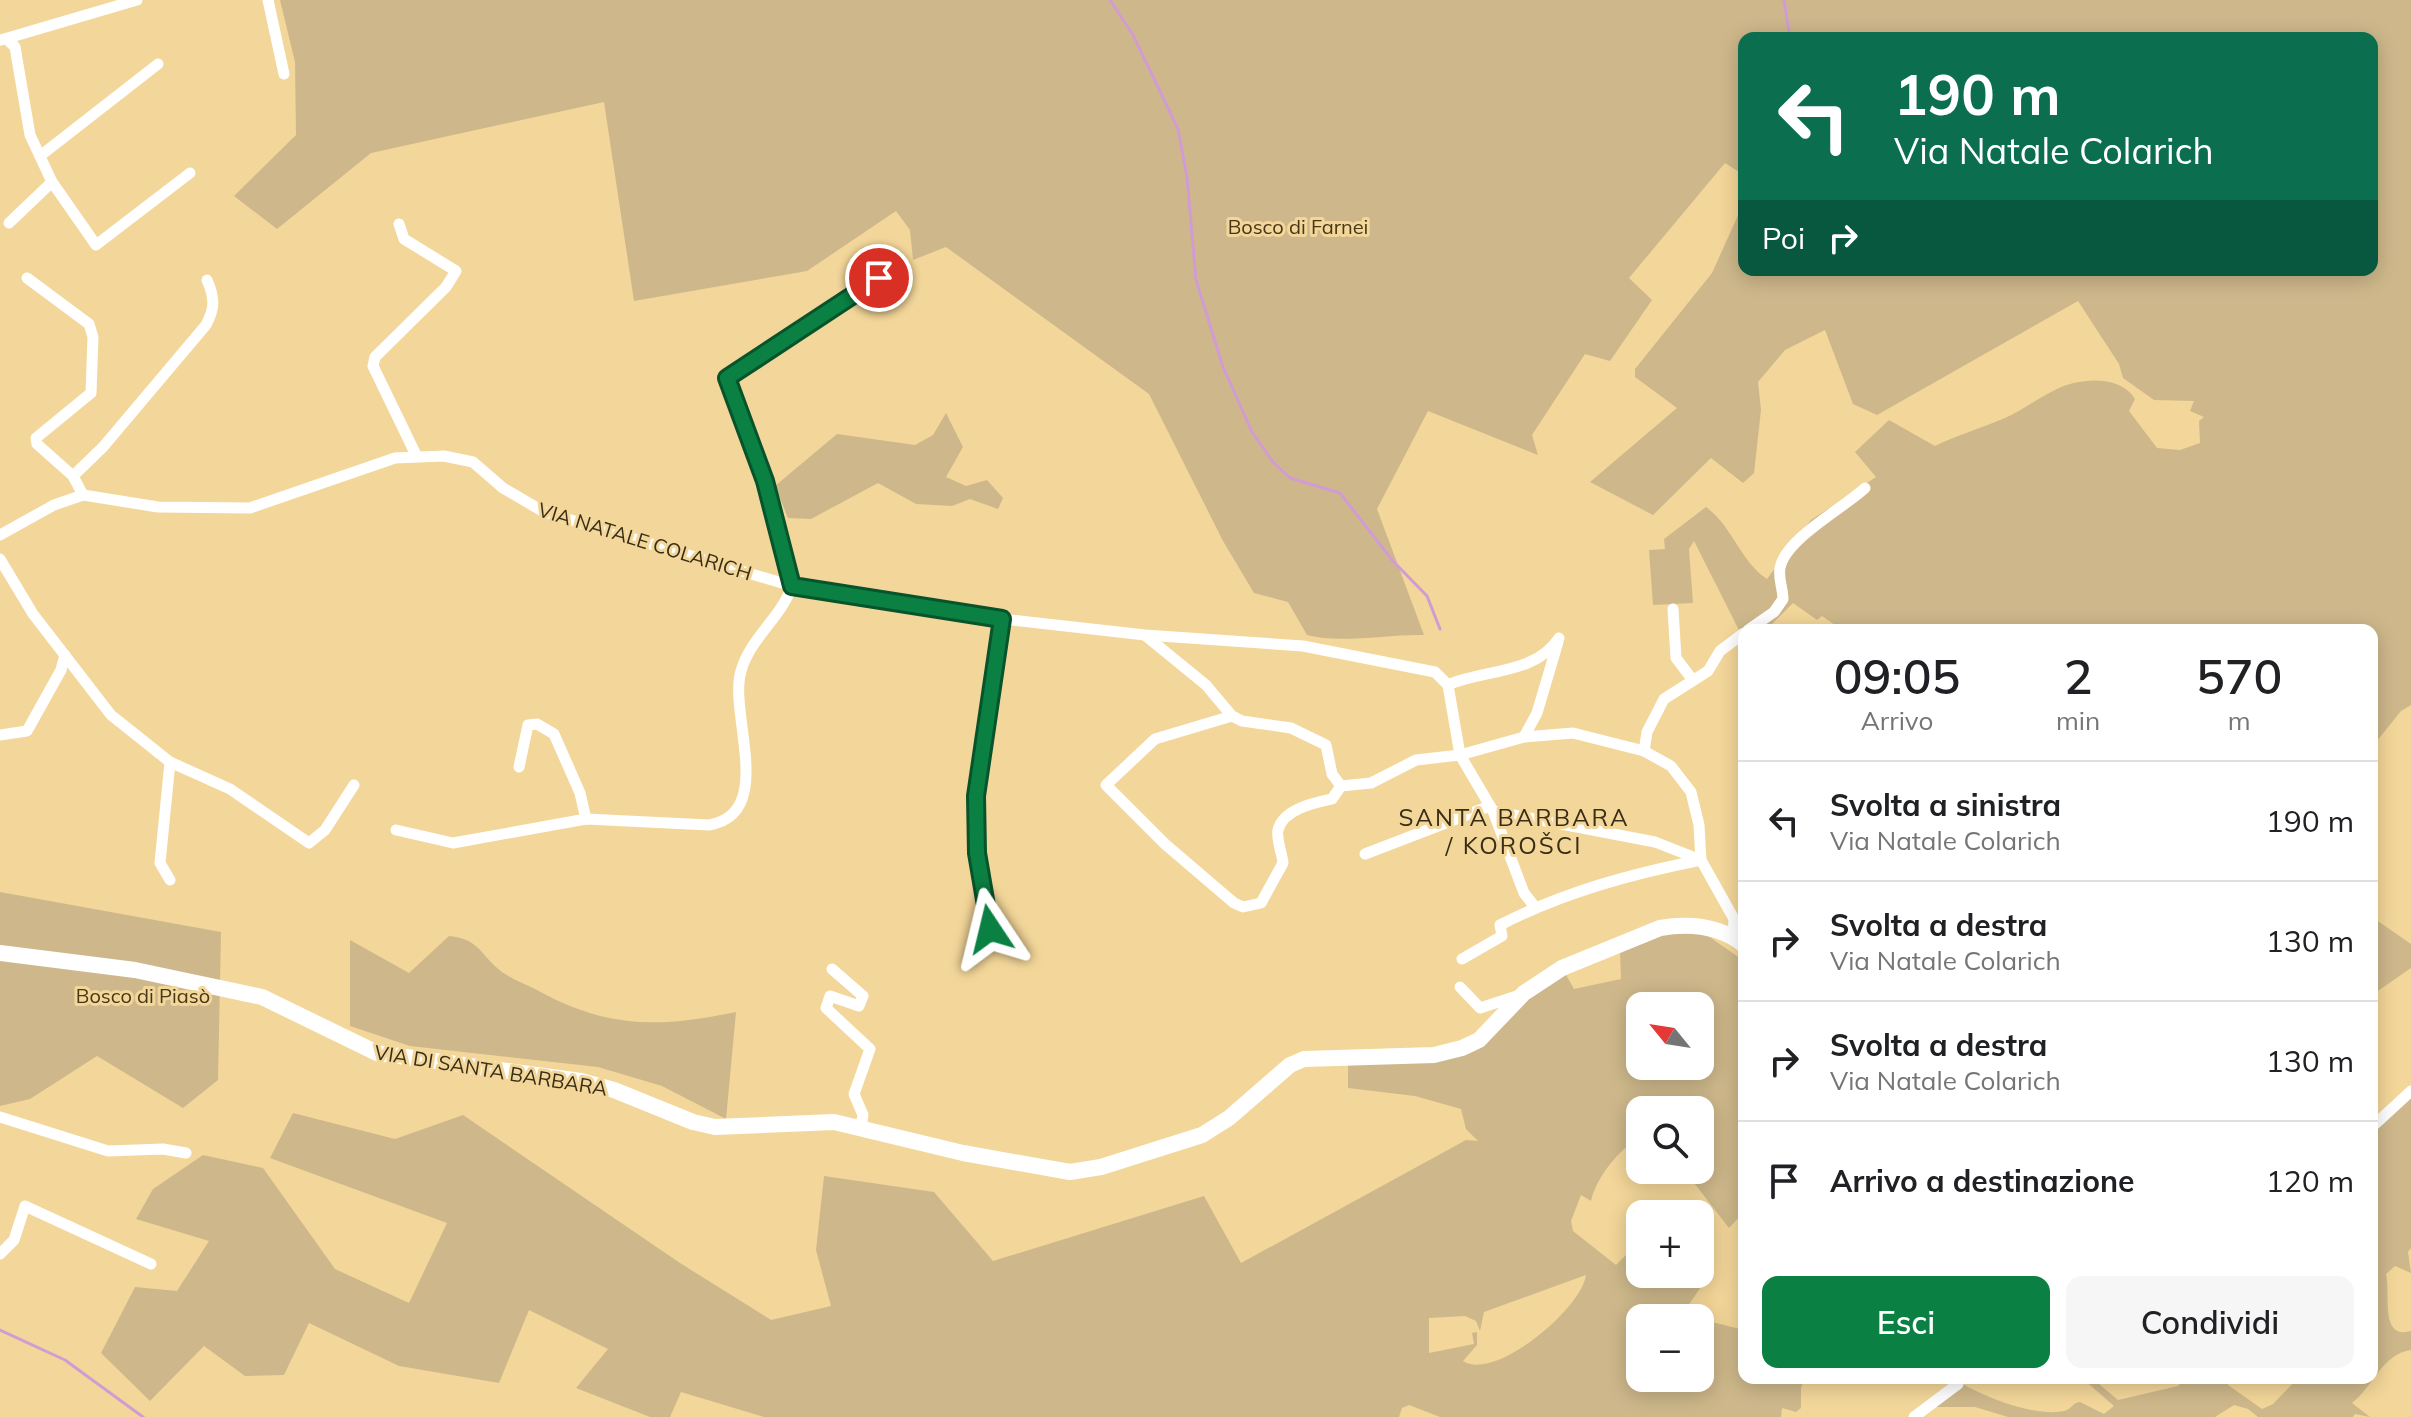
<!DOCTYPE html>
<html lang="it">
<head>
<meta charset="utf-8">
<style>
  :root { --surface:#fff; --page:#f6f6f6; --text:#202124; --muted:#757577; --line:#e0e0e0; --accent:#0b8043 }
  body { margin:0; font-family:Mulish,sans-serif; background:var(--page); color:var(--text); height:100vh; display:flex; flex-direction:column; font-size:30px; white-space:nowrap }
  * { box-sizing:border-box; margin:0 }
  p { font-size:26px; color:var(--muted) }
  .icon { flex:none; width:44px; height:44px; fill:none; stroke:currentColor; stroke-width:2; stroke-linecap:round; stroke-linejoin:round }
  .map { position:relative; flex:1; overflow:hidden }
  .sheet { position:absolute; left:1738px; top:624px; width:640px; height:760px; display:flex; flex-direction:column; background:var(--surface); border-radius:16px; box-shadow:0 4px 20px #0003 }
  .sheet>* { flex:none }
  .banner { position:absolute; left:1738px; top:32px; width:640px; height:244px; border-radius:16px; box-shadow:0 4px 20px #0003; background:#0b6e4f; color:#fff; overflow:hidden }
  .needle { width:52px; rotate:300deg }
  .controls { position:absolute; left:1626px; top:992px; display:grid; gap:16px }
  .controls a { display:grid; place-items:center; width:88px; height:88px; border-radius:16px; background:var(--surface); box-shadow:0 4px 20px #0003; font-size:40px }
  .pin { position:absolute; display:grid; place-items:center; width:68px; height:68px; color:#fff; margin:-34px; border:4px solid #fff; border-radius:50%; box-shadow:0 2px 8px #0007 }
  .me { position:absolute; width:88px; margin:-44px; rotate:350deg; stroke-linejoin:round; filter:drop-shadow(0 0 6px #0008) }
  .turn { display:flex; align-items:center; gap:28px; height:168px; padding:0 24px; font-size:36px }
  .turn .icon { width:104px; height:104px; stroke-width:2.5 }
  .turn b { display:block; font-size:56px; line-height:68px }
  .then { display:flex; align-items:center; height:76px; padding:0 24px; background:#0003; gap:16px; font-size:30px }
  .eta { display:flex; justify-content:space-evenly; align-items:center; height:136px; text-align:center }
  .eta b { font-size:48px; font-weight:600; line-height:56px }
  .primary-button { display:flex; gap:16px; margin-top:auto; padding:16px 24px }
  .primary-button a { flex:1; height:92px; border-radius:16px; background:var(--accent); color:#fff; font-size:32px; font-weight:600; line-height:92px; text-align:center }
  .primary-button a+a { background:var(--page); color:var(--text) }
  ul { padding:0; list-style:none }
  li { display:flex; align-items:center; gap:24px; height:120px; padding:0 24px; border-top:2px solid var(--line) }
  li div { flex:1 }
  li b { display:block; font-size:30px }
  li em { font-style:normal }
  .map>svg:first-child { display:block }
  .green { fill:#ceb88b; fill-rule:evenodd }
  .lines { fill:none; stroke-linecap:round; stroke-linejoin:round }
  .stream { stroke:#d19cd3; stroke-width:3 }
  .street { stroke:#fff; stroke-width:11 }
  .secondary { stroke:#fff; stroke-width:16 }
  .route-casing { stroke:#07532c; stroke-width:20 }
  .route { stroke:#0b8043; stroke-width:14 }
  .labels { text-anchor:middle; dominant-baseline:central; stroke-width:6; stroke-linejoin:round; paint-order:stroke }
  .park-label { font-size:20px; fill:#463819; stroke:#f3d699 }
  .street-label { font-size:20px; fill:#392e15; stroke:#f3d699 }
  .quarter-label { font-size:24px; letter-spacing:2px; fill:#392e15; stroke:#f3d699 }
</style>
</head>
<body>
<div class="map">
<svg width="2411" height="1417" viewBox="0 0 2411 1417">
  <rect width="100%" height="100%" fill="#f3d699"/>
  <g class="green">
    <path d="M280,0h2131v705l-10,6 -29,36v-117h-530l-20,-14 -5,4 -24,-17 -27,27h-22v10l-50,-99 -5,8 4,54 -40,2 -4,-55 16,-1 -1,-10 42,-32c27,20 34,54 61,72l44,-59 65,-43 -21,-25 34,-32 46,26c22,-11 47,-18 70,-28 18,-8 33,-20 50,-28 23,-12 65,-16 80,9l-6,12 28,37 23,2 20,-7 -1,-22 5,-4 -14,-6 4,-10 -40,-1 -31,-22 -4,-14 -41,-63 -201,114 -24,-11 -28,-74 -40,20 -27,32 3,28 -7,63 -11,10 -32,-25 -58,57 -63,-33 87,-74 -42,-31v-8l77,-96 32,-71v68h628v-232h-628v137l-19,-12 -96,115 23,22 -42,61 -25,-7 -53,81 6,20 -110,-44 -51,98 47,126c-38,-1 -83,9 -117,0l-19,-33 -34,-9 -31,-52 -74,-147 -203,-147 -33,13 -3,-30 -14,-19 -89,60 -173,30 -30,-199 -233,51 -94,76 -43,-33 62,-61 -1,-73z"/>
    <path d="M946,413l17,34 -17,30 20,9 21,-6 16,18 -5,11 -28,-10 -18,7 -36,-2 -38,-21 -67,36 -23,-1 -13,-32 62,-52 78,11 18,-10z"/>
    <path d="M0,892l221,40 -3,148 -35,28 -86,-52 -67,43 -30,7z"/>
    <path d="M2372,917l39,27v24l-39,27z"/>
    <path d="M1667,931l37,2 40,28v251l-15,16 -45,-58h16v-60h-60v27c-21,13 -43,39 -49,64l-10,-6 -10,26 2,10 43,34 21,-21 2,-9 1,39h57l9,6 -24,34 15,4h-57v60h60v-59l44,11v48h62l-5,9v21l-5,4 -14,-4 -1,9h-341l-31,-12 -7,3 -3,9h-635l-83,-25 -11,25h-20l-74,-29 32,-39 -79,-39 -30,73 -100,-17 -90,-43 -25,52 -39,1 -41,-30 -54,55 -49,-48 34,-66 42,4 32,-50 -73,-22 17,-30 50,-34 60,13 72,101 74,34 38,-80 -177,-65 23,-45 102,26 68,-24 217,148 91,57 60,-14 -15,-56 8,-74 110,16 59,69 211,-65 37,67 225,-123 12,1 -12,-12 -5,-20 -46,-13 -67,-8v-27l121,-11 58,-51 38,-26 9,16 47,-10 -1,-28zM1640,1006h60v60h-60zM1586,1275c-4,33 -91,107 -123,86l14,-16v-13l-5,1 2,11 -45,9v-35l36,-2 11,5 4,10 4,-19z"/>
    <path d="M449,936c31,3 31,19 53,36 10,7 22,12 33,17 72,40 122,39 201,23l-10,107 -64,-33 -64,-19 -188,-21 -60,-20v-86l59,33z"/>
    <path d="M2411,1094v154l-3,4 3,21 -16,-7 -9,8c5,20 -7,66 25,57v19c-29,4 -38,37 -59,53l18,14 -15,-3 -2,3h-95l-10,-8 -14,-4 -19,12h-207l-33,-10h-39l25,-24c25,15 75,34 103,28 8,-2 8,-8 16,-9l24,12 10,-8 -32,-28h10l26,22 60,-14 4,-4 -5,-4h52l-1,7 34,24 11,-5 25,-26h74v-247z"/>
  </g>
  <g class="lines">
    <g class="stream">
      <path d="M1110,0l23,35 45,94 9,48 9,103 27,87 29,65 21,30 17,16 50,15 52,67 35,36 13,33"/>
      <path d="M1784,0l6,38"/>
      <path d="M0,1330l65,30 78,57"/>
    </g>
    <g class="street">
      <path d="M268,0l16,74"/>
      <path d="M7,39l8,8 15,88 22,47 -43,41"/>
      <path d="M1,40l136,-40"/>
      <path d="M40,156l118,-92"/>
      <path d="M52,182l44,63 94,-72"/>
      <path d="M399,224l5,15 52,32 -10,16 -71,70 -2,9 43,89"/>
      <path d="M27,278l62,46 4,13 -2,56 -55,45 1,6 36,32 10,19"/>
      <path d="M73,476l30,-29 103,-122c9,-17 9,-27 1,-45"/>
      <path d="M0,535l54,-30 29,-10 75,12 92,1 145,-50 49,-2 29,6 30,26 41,24 248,74 210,33 143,16 158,11 132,26 13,13 12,70 33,56 31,82 11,14"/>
      <path d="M0,559l33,55 78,101 59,47 60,27 79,54 16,-13 29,-45"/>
      <path d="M1673,609l3,49 16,21"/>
      <path d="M1748,630l26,-18 9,-13c0,-10 -5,-21 -3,-31 5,-29 65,-61 85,-80"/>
      <path d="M1146,636l60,49 26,31 10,5 49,7 35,17 6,29 9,12 30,-3 45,-23 44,-5 64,-18 49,-4 71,18 27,15 20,26 8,33 2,35 33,59 -1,18"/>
      <path d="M1448,685c36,-16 87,-10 111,-47"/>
      <path d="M1232,716l-77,23 -49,46 59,59 69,59 9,4 18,-4 22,-40c-1,-10 -7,-24 -5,-33 5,-21 36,-27 54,-31l9,-13"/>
      <path d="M0,735l27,-4 34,-61 4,-15"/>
      <path d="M1524,737l13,-24 21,-71"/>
      <path d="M1644,751l3,-19 17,-33 44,-28 12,-20 24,-18"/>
      <path d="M170,762l-10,101 10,17"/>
      <path d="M519,767l9,-42 9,-1 17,10 26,59 6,26"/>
      <path d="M1493,811l162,31 46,18"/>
      <path d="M396,830l57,13 133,-24 123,6c68,-11 19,-112 32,-154 9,-33 40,-53 51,-85l-27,-105 -38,-103 168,-111"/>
      <path d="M1365,854l125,-48"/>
      <path d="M990,929l-13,-76 -1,-57 26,-177"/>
      <path d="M1462,959l40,-23 -2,-11c64,-33 131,-51 201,-65"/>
      <path d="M832,969l31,27 -4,10 -29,-10 -4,12 44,41 -16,45 9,21 -2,12"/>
      <path d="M1460,987l20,21 40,-13"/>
      <path d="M0,1117l108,34 55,-2 23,4"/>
      <path d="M2372,1127l39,-36"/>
      <path d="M0,1254l14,-14 11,-34 126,58"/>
      <path d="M1914,1417l44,-33 -1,-6"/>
    </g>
    <path class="secondary" d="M0,953l135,17 127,27 115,56 204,28 33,9 79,32 22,5 119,-5 129,31 107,19 31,-5 101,-32 27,-17 61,-53 14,-6 130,-4 28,-7 17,-8 45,-47 38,-25 98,-40c30,-5 60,-2 84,17"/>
  </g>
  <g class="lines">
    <defs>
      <path id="route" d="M879,278l-152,100 38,103 27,105 210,33 -26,177 1,57 13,76"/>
    </defs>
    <use href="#route" class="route-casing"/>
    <use href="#route" class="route"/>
  </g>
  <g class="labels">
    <g class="park-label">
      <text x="1298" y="226">Bosco di Farnei</text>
      <text x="143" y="995">Bosco di Piasò</text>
    </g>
    <g class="street-label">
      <text transform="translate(645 541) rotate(17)">VIA NATALE COLARICH</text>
      <text transform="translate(491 1070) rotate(9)">VIA DI SANTA BARBARA</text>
    </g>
    <g class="quarter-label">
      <text x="1514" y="817">SANTA BARBARA<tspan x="1514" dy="28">/ KOROŠCI</tspan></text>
    </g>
  </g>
</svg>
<div class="controls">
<a><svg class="needle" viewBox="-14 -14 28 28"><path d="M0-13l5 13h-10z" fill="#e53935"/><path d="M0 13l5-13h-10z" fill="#757577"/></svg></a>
<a><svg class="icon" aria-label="search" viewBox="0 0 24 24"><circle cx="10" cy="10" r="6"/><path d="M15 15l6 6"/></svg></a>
<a>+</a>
<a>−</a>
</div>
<div class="pin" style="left:879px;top:278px;background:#d93025"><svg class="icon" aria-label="arrive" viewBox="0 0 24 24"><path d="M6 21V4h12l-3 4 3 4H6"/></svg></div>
<svg class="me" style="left:990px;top:929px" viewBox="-20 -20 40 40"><path d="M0-17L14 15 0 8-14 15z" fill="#0b8043" stroke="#fff" stroke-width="4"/></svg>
<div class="banner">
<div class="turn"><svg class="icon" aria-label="left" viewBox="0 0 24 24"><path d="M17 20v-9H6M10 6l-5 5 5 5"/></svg><div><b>190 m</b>Via Natale Colarich</div></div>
<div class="then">Poi<svg class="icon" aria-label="right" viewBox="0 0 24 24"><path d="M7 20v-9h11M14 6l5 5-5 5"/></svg></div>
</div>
<section class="sheet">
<div class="eta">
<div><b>09:05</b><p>Arrivo</p></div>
<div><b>2</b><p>min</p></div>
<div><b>570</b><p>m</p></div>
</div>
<ul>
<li><svg class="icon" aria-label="left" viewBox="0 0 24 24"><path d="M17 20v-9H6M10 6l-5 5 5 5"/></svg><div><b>Svolta a sinistra</b><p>Via Natale Colarich</p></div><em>190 m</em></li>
<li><svg class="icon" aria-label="right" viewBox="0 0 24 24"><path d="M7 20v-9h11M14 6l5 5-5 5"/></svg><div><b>Svolta a destra</b><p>Via Natale Colarich</p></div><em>130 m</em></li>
<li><svg class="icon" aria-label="right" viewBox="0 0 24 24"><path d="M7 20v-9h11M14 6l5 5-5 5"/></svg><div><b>Svolta a destra</b><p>Via Natale Colarich</p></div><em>130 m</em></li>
<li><svg class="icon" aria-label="arrive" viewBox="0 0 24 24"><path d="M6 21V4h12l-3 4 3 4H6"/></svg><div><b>Arrivo a destinazione</b></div><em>120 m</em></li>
</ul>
<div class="primary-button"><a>Esci</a><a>Condividi</a></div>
</section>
</div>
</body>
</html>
